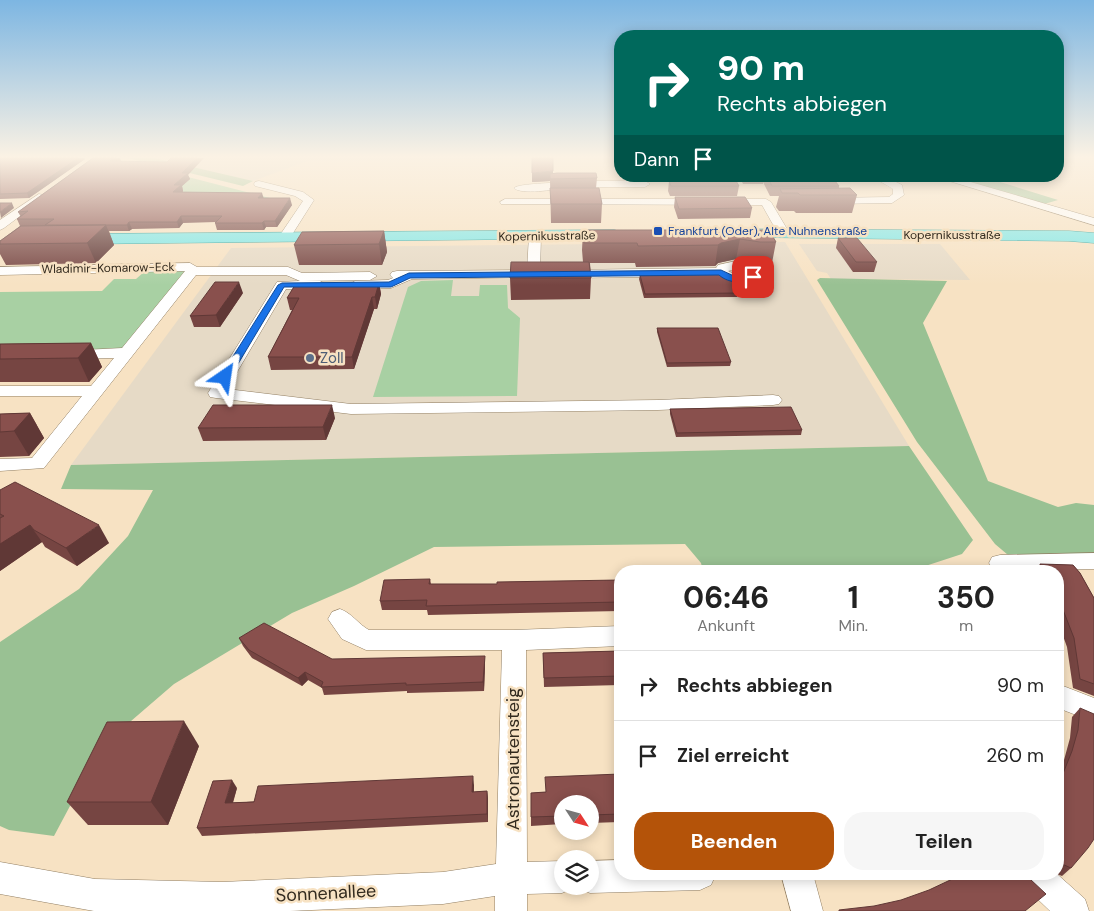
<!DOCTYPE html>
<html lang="de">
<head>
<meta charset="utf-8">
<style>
  :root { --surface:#fff; --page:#f6f6f6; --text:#222; --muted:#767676; --line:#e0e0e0; --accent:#b45309 }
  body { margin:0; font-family:"DM Sans",sans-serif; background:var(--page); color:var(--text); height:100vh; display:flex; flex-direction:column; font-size:19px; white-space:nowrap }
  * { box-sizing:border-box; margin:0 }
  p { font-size:16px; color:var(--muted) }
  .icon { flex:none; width:28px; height:28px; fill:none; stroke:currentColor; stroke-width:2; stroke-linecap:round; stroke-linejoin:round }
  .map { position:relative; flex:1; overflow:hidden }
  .panel { position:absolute; left:614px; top:565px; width:450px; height:315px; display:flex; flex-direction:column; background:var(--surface); border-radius:20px; box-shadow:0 2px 12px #0003 }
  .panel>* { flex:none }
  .guide { position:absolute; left:614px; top:30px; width:450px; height:152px; border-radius:20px; box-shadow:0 2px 12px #0003; background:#00695c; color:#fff; overflow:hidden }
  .needle { width:32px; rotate:126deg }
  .controls { position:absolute; left:554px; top:795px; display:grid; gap:10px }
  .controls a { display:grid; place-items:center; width:45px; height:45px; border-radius:50%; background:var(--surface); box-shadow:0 2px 12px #0003; font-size:25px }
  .pin { position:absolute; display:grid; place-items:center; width:42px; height:42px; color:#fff; margin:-21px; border-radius:10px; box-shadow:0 2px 8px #0006 }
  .me { position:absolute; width:55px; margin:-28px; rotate:32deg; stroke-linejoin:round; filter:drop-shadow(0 0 4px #0008) }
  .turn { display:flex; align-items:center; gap:18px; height:105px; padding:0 20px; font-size:22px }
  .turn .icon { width:65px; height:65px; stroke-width:2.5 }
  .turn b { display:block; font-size:35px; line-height:42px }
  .then { display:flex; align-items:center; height:48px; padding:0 20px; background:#0003; gap:10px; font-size:19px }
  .eta { display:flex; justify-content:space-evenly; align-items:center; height:85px; text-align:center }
  .eta b { font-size:30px; font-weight:700; line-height:35px }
  .button { display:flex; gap:10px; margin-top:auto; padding:10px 20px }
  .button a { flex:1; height:58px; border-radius:20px; background:var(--accent); color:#fff; font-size:20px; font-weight:700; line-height:58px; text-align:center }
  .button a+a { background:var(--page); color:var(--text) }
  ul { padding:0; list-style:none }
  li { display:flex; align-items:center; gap:15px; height:70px; padding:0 20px; border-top:1px solid var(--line) }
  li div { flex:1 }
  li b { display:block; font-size:19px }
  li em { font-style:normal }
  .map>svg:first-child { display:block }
  .commercial { fill:#e6dac6 }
  .green { fill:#a8d0a3 }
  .forest { fill:#99c193 }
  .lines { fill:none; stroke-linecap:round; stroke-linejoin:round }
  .minor-casing { stroke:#927f63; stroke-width:1 }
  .major-casing { stroke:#2c9c98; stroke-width:1 }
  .minor { fill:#fff; fill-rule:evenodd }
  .major { fill:#7ee8e8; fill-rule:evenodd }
  .wall { fill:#764542 }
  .shaded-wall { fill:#603836 }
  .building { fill:#89504d; stroke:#603836 }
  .route { fill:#1a73e8; stroke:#114b97 }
  .transit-dot { fill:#1a4fb4; stroke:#f7e2c3; stroke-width:2 }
  .service-dot { fill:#5c6f8a; stroke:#f7e2c3; stroke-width:2 }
  .labels { text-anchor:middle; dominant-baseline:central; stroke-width:5; stroke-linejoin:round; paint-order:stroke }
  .far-transit-label { font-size:12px; fill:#164399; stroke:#f7e2c3; text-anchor:start }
  .far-street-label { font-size:12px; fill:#322a1e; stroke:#f7e2c3 }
  .service-label { font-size:15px; fill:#4e5e75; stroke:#f7e2c3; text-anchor:start }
  .near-street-label { font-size:18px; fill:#322a1e; stroke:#f7e2c3 }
</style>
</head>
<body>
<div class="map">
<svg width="1094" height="911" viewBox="0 0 1094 911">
  <rect width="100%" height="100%" fill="#f7e2c3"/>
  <g class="commercial">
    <path d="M154,158h349v1l-196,2 -54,20z"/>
    <path d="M785,242l124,204 -838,19 160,-217z"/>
    <path d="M799,244h141l30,36 -139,-1 -4,-6 -10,-2z"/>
  </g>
  <g class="green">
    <path d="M161,170l109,28 -3,4 -150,1z"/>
    <path d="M161,270l24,1 -63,78 -122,3v-60l102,-1 12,-12h22l8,-7z"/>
    <path d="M453,280l-2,16h28l1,-11h27l1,23 12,10 -3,78 -144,1 35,-110 13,-6z"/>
  </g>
  <g class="forest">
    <path d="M128,158h26l99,23 -10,5z"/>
    <path d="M938,176h43l77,24 -24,7z"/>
    <path d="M820,278l127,3 -24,42 65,158 70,26 18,-4 18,2v49l-86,1 -13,-11 -78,-102 -100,-162z"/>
    <path d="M909,446l64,94 -11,14 -52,17h-207l-2,-8 -16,-19 -251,3 -80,39 -62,27 -118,71 -72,62 -48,90 -45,-6 -9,-4v-184l79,-53 49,-53 25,-46 -92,-1 10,-24z"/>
  </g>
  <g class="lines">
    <defs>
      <g id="minor">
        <path d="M871,176h13l18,9 2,10 -12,8 -62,1 -5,-3 5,-3 59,-1 4,-3v-5z"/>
        <path d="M933,176h17l144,42v7z"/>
        <path d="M259,181l44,11 11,8 -26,41h-8l-2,-3 25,-37 -8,-5 -40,-10 -1,-2 1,-2z"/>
        <path d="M565,181h80l5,3 -5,3h-79c-11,3 -45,8 -52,1 6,-5 39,-4 51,-7z"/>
        <path d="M39,194l4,1 1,2 -1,2 -39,29 -4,2v-10z"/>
        <path d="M505,199h261l5,3 19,32 -2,3h-8l-18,-32 -261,-1 -1,-2z"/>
        <path d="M535,232l6,4 -1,35 2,3 -2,3 -128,2 -21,9 -36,1 -7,-4 7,-4 33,-1 5,-2 -3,-3 2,-3 5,-1 130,-1 2,-34z"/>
        <path d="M736,261l20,4 6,10c-11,13 -32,10 -44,1l-153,2 -7,-4 7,-4 151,-2 2,-3zM736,269l10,2 2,3 -10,2 -10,-5z"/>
        <path d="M190,263l7,4h91l14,6 68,-1 7,4 -7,4 -67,1h17l7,4 -7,4h-34l-59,100 124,15 307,-4 115,-5 6,1 3,4 -3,4 -6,1 -115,5 -307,4 -135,-16 -6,-1 -2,-4 69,-111 23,-1 -14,-6h-90l-152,193 -44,3v-12l32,-1 50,-62h-82v-10h91l23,-28 -44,1 -6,-2 -2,-3 2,-3 58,-3 63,-77 -185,4v-8z"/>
        <path d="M1094,553v16l-100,2 -5,-8 3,-6 8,-2z"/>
        <path d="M340,609c12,4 18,15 29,21h145l106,-4v20l-94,4 1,212 35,-1v25h12l-1,2 -11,5 -35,1v17h-32v-15l-52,8 -153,7h-196l-94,-17v-32l95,17 127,3 221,-10 53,-8 6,-214h-136l-24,-11 -14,-20 4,-7z"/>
        <path d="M1058,684l36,14v24l-36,-14z"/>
        <path d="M620,860v14h96l-5,11 -11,5 -110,3 -11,-5 -1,-2h12v-25z"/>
        <path d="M781,874h32l10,37h-32z"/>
        <path d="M1018,874h39l28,25 4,12h-39l-27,-26z"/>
      </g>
      <g id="major">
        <path d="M738,229l331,2 25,2v10l-25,-2 -336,-4 -3,-3 3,-3z"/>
        <path d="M615,230l5,2 3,3 -3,3 -539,6 -5,-2 -3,-3 3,-3 5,-2z"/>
      </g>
    </defs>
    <use href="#minor" class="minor-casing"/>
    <use href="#major" class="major-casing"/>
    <use href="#minor" class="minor"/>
    <use href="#major" class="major"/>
  </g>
  <g class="wall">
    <path d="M0,158h84l1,1 -56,39 -29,1z"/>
    <path d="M93,158h27v3l68,14 2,4 -8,7 1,5v1l80,6 29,7 -15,22h-11l-2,3h-47l-2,-7 1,-1 -33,1 -4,5 -47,1 -3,2h-20l5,14 -18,18 -90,2 -6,-11v-13l20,-15 -3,-7 4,-2 -3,-5z"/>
    <path d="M553,173l44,5 -1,10 6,16 -1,19h-50l-1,-42 -18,1z"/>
    <path d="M739,176h92l8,10v2l18,7 -5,18h-56l-2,-2h-15l-3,-4 3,-11h-9l-7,-14v2h-20z"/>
    <path d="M683,180l56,6 -2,10h-67l-2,-5 1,-10h13z"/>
    <path d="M675,197l77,11 -2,10 -72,1 -4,-12z"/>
    <path d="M583,230h186l7,12 -4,21h-16l-20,-4 -18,4 -3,3 -79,1 -1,-4h-45l1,15 -1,21 -79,1 -1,-22 73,-16 -1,-12z"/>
    <path d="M384,231l3,21 -5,13h-83l-5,-20z"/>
    <path d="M838,238l39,24 -3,10h-21l-17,-24z"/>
    <path d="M640,275l98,18 -1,4 -93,1 -5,-19z"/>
    <path d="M379,283l2,11 -4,15h-3l-20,60 -83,1 -3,-13 24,-47h-2l-3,-12z"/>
    <path d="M243,293l-23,34h-26l-4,-11z"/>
    <path d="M657,328l74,34 -1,4 -63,1 -10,-35z"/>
    <path d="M91,343l11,24 -13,15h-89v-38z"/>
    <path d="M670,409l132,21 -1,5 -125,2 -6,-23z"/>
    <path d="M30,413l14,25 -15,18 -29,1v-43z"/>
    <path d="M335,418l-9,22 -123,1 -5,-13z"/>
    <path d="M0,490l109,53 -32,23 -32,-19 -3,-5 -42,29z"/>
    <path d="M1040,564l33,1 7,8 14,25v98l-21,-8 -6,-41 -9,-25v-51h-23z"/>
    <path d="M430,579l1,5h66l123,-4v31l-192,4 -1,-5h-45l-2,-9z"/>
    <path d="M239,638l93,21 153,5 -1,27 -77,2v-2l-83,4 -2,-7 -14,-8 -6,6 -50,-28 -9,-12z"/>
    <path d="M620,651v34l-76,2 -1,-34z"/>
    <path d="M1080,708l-9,160 -9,8 -5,-2 1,-99 6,-15 6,-22 2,-21z"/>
    <path d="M199,746l-31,79h-80l-21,-23z"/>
    <path d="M620,774v48l-30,1v-19h-28v20l-31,2v-33l15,-1z"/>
    <path d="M474,785v7l13,-1 1,8v23l-286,14 -5,-8 40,-40 -4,15z"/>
  </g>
  <g class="shaded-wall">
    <path d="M77,158h7l1,1 -56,39 -2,-5z"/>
    <path d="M116,158h4l1,3 -8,6 -3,-6z"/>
    <path d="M197,158h7l-16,17 2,4 -8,7 1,5 -8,7 -2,-6 1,-7 8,-12z"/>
    <path d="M553,171v7l-3,-4v7l-18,1v-9z"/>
    <path d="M262,193l2,6 -6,-1z"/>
    <path d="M290,198l2,7 -15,22 -2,-6z"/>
    <path d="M12,203l2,5 -13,10 -1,-6z"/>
    <path d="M181,216l2,7 -4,5 -2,-6z"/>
    <path d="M264,221l2,6 -2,3 -2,-7z"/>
    <path d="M129,222l3,7 -3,2 -2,-6z"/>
    <path d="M106,225l8,20 -18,18 -9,-20z"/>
    <path d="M384,231l3,21 -5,13 -3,-21z"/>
    <path d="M740,239l-4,20 -18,4 -3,3 3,-21 3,-2z"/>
    <path d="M239,282l4,11 -23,34 -4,-12z"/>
    <path d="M379,283l2,11 -4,15 -2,-12z"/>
    <path d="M372,297l2,12 -20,60 -2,-12z"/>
    <path d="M91,343l11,24 -13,15 -11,-24z"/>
    <path d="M332,405l3,13 -9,22 -3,-13z"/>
    <path d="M30,413l14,25 -15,18 -15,-25z"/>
    <path d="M30,525l12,17 -42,29v-27z"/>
    <path d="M99,525l10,18 -32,23 -11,-18z"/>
    <path d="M485,656v8l-1,27 -1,-9z"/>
    <path d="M305,672l3,8 -6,6 -4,-8z"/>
    <path d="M184,721l15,25 -31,79 -17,-23z"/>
    <path d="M473,776l1,9 -1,15 -1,-8z"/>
    <path d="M232,780l5,8 -7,23 -5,-8z"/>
    <path d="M487,791l1,8v23l-1,-8z"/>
  </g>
  <g class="building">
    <path d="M0,158h78l-51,35 -27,1z"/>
    <path d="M93,158h23l-6,3 57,1 4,-4h26l-15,15h6l-14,12h7l-8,7 89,1 -4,5h32l-15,23h-11l-2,2h-47l7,-7h-41l-4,6h-48l-2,3h-82l9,-6h-37l11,-8 -10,1z"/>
    <path d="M532,158h21v13l-21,2z"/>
    <path d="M557,173h39l1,5 -47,1v-5z"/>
    <path d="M767,176h64l8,10h-67z"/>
    <path d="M735,179l4,7h-68l-2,-5h14v-1z"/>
    <path d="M550,188h49l3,16h-51z"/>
    <path d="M850,188l7,7h-57l-2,-2h-16l-2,-4z"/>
    <path d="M675,197h70l7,11 -73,1z"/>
    <path d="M0,203h12l-12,9z"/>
    <path d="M106,225l-19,18 -87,1v-3l21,-15z"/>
    <path d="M583,230h186l7,12h-16l-20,-3 -19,4 -3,2 -80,1 -1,-3h-53z"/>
    <path d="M384,231l-5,13 -85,1 8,-13z"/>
    <path d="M838,238h19l20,24h-21z"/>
    <path d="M511,262h78l2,16h-81z"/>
    <path d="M718,274l14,6 6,13 -93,1 -5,-19z"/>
    <path d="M215,282h24l-23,33 -26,1z"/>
    <path d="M379,283l-4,14h-3l-20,60h-84l31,-59h-12l8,-13z"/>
    <path d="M657,328h61l13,34 -64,1z"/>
    <path d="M91,343l-13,15 -78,1v-15z"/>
    <path d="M213,405h119l-9,22 -125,1z"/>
    <path d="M791,407l11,23 -125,3 -7,-24z"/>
    <path d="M30,413l-16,18 -14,1v-18z"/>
    <path d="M15,482l84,43 -33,23 -32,-18 -4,-5 -30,19v-26l4,-2 -4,-2v-24z"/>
    <path d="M1040,564l33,1 7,8 14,25v86l-14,-5 -6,-41 -16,-41v-26h-14z"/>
    <path d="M430,579l-1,5h68v-2l123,-2v22l-194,4 1,-6 -47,1 4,-21z"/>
    <path d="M264,623l68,36 153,-3 -2,26 -77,3v-2l-85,4 2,-5 -18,-10 -7,6 -49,-28 -10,-12z"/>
    <path d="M620,651v25l-76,2 -1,-25z"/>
    <path d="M1080,708l14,6v125l-6,9 -17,20 -9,-4 -4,-4v-74l14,-35 6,-21z"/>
    <path d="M184,721l-33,81h-84l40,-80z"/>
    <path d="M620,774v40l-30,1v-11h-28v12l-31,1v-24l15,-1 -1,-15z"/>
    <path d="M473,776l-1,16 15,-1v23l-290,14 16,-47 19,-1 -7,23 29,-1 4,-16z"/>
    <path d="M963,874h65l2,5 16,15 -21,17h-186v-1l35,-4 27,-6 28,-10z"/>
  </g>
  <linearGradient id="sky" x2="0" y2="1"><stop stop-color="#7db6e2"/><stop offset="0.55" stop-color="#fbf2e4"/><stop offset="1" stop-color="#fbf2e4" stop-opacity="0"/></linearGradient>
  <rect width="1094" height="285" fill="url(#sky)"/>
  <path class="route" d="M721,270l15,7 17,-2 4,2c-11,7 -28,7 -38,-2l-309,3 -19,9h-107l-55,92 -4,1 -5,-3 58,-92 4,-2 107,-1 20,-9z"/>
  <rect class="transit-dot" x="653" y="226" width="10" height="10" rx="2.5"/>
  <circle class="service-dot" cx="310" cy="358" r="5"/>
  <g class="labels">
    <g class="far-transit-label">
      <text x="668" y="231">Frankfurt (Oder), Alte Nuhnenstraße</text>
    </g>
    <g class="far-street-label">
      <text x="952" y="235">Kopernikusstraße</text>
      <text transform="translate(547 236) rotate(-1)">Kopernikusstraße</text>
      <text transform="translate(108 268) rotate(-1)">Wladimir-Komarow-Eck</text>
    </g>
    <g class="service-label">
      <text x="320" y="358">Zoll</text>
    </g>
    <g class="near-street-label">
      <text transform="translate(513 759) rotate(-90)">Astronautensteig</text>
      <text transform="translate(326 893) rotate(-3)">Sonnenallee</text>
    </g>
  </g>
</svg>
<div class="controls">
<a><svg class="needle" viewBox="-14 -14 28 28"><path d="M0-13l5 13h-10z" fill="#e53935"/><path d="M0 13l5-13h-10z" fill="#767676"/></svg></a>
<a><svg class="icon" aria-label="layers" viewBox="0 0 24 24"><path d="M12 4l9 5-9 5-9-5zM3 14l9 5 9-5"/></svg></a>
</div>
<div class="pin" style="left:753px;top:277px;background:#d93025"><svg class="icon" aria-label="arrive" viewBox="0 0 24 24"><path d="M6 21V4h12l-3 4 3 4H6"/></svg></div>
<svg class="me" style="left:225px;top:377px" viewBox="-20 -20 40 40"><path d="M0-17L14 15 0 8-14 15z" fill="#1a73e8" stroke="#fff" stroke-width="4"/></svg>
<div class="guide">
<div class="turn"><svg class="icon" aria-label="right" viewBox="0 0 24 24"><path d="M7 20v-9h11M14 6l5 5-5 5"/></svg><div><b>90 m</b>Rechts abbiegen</div></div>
<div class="then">Dann<svg class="icon" aria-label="arrive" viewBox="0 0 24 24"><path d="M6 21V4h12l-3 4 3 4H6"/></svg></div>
</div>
<section class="panel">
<div class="eta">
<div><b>06:46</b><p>Ankunft</p></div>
<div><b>1</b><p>Min.</p></div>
<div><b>350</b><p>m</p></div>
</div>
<ul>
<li><svg class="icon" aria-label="right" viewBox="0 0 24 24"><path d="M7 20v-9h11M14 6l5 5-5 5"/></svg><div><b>Rechts abbiegen</b></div><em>90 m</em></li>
<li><svg class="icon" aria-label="arrive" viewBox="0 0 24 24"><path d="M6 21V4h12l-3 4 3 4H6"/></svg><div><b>Ziel erreicht</b></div><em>260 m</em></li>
</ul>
<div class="button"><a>Beenden</a><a>Teilen</a></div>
</section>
</div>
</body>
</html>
